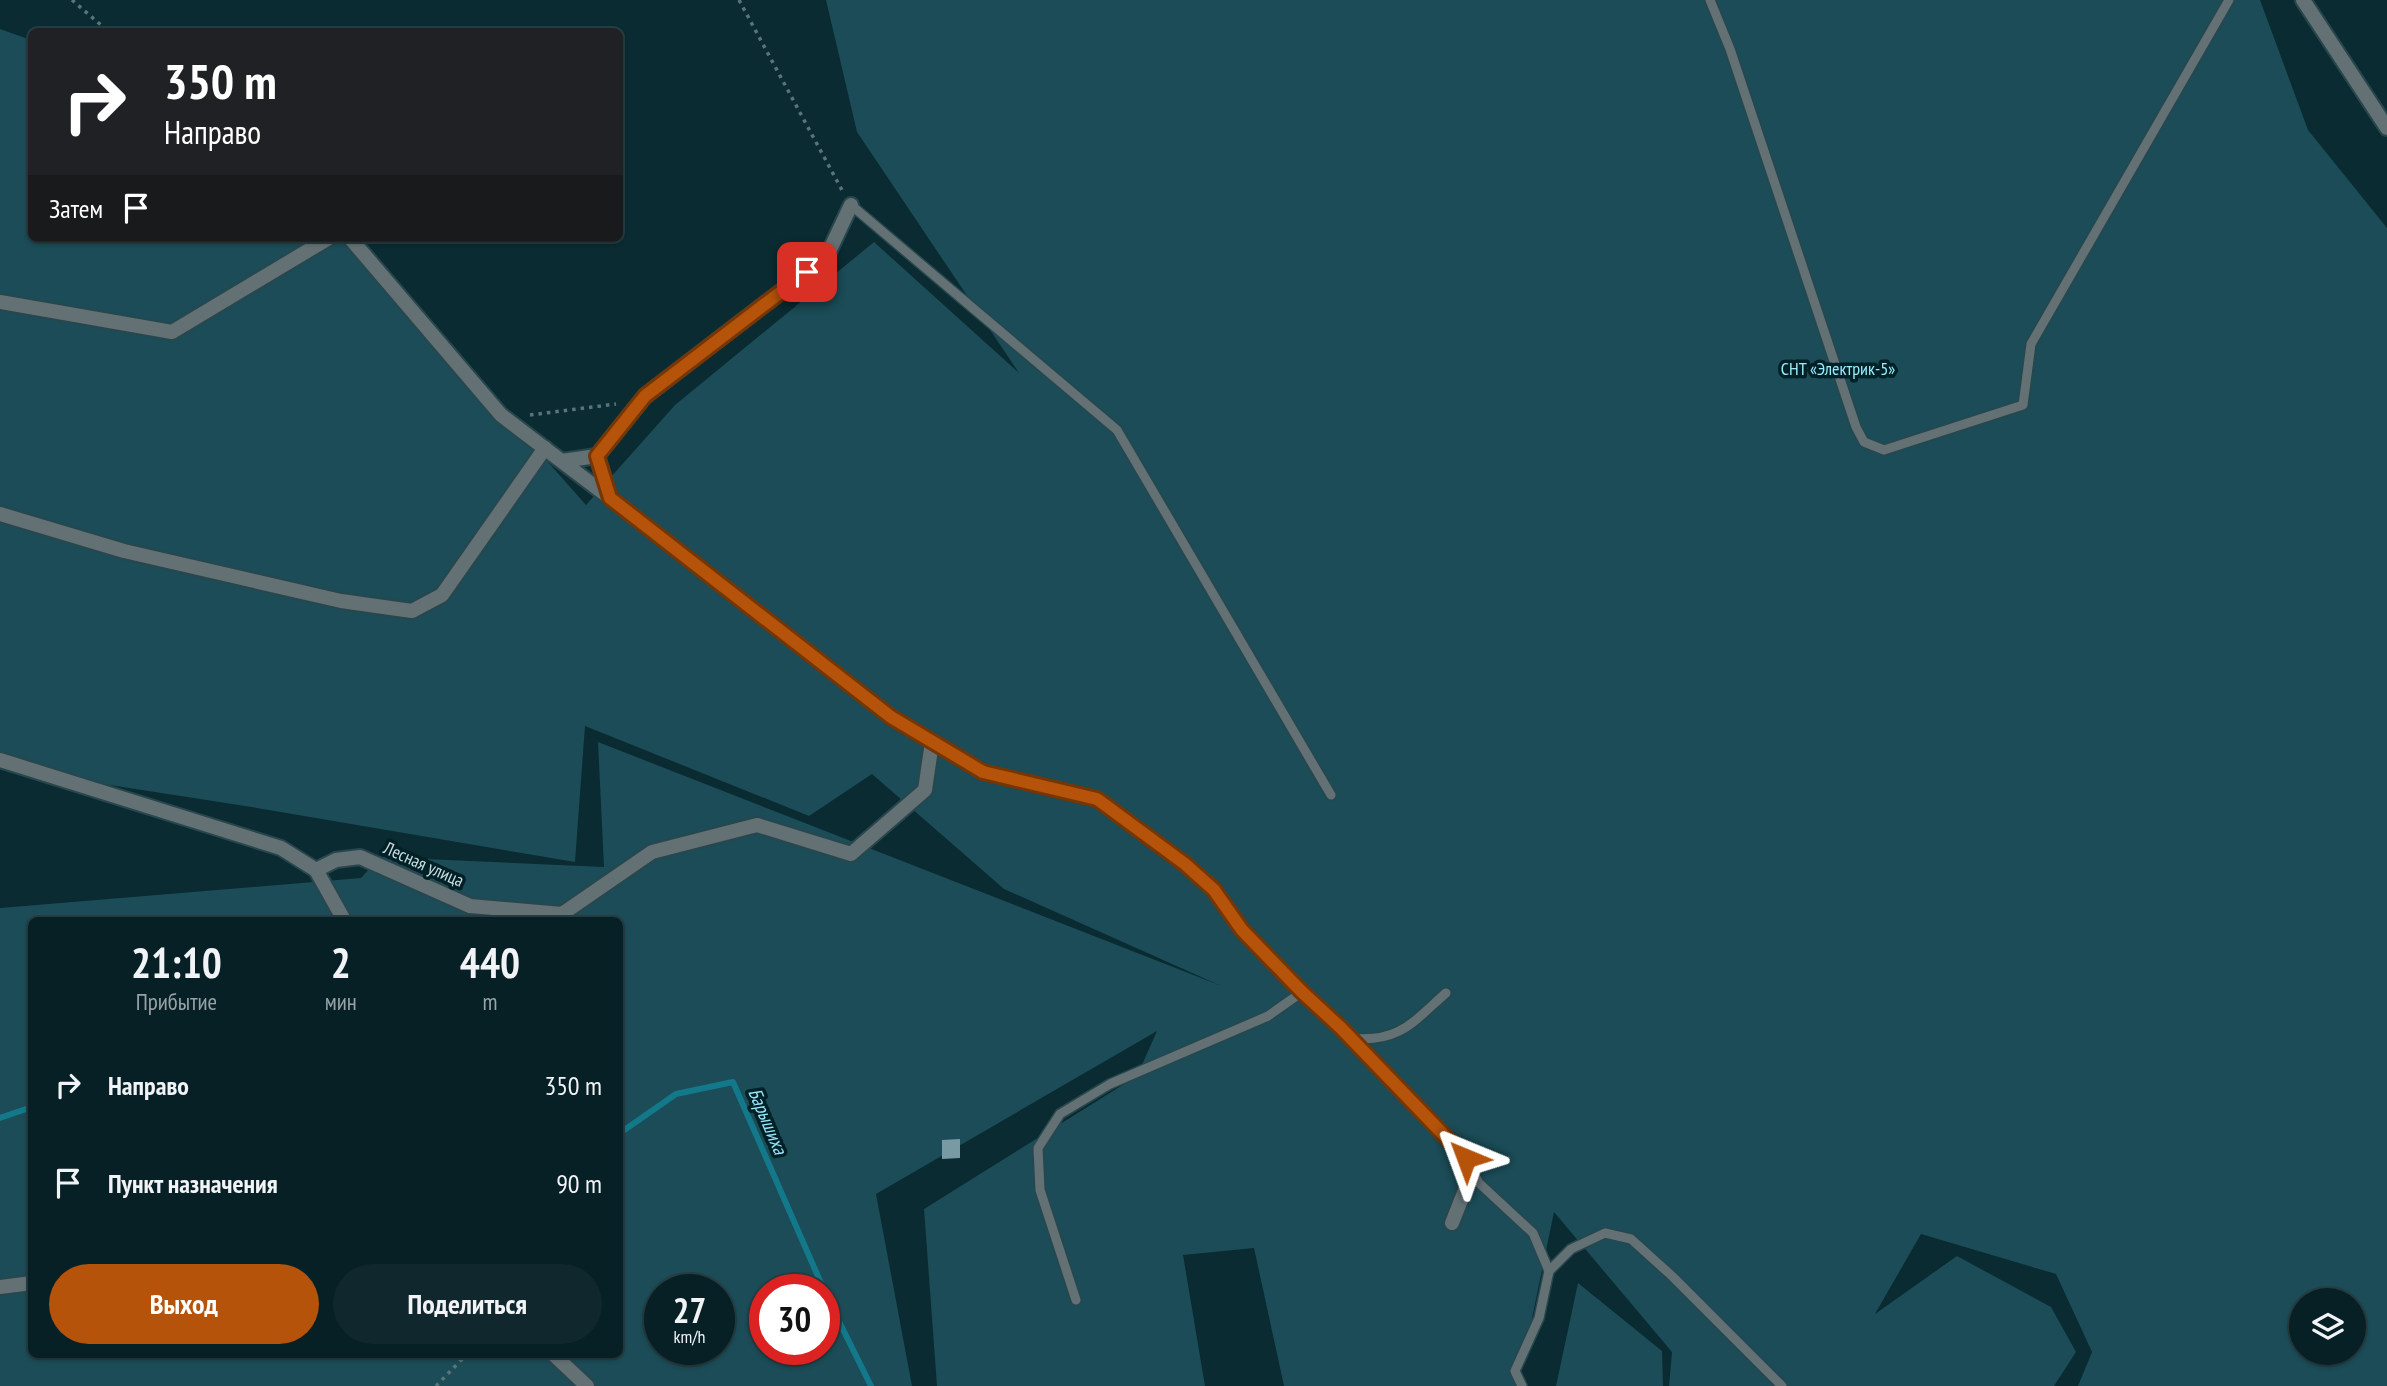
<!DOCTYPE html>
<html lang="ru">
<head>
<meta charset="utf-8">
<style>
  :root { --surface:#072025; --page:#10282d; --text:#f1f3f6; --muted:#98a3a7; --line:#283e42; --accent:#b45309 }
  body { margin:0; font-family:"PT Sans Narrow",sans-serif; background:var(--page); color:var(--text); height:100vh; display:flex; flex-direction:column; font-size:26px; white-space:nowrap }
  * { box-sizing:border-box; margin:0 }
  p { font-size:23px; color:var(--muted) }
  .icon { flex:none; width:38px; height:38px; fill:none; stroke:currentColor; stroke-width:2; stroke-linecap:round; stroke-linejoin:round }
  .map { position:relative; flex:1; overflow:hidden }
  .drawer { position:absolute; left:28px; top:917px; width:595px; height:441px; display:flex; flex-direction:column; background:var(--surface); border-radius:10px; box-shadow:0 2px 5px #0004,0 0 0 2px var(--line) }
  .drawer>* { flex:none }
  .top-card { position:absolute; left:28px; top:28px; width:595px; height:214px; border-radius:10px; box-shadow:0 2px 5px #0004,0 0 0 2px var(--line); background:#202124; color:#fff; overflow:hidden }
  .buttons { position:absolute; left:2289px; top:1288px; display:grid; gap:14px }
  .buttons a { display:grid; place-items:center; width:77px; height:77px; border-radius:50%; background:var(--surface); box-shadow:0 2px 5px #0004,0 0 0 2px var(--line); font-size:35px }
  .speed { position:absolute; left:644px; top:1274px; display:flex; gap:14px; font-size:35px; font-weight:700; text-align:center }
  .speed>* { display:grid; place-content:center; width:91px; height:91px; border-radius:50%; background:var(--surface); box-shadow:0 2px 5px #0004,0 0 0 2px var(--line); line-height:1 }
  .speed small { font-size:18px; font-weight:400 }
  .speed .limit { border:10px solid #d22; background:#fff; color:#111 }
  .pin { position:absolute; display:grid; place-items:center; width:60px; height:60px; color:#fff; margin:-30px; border-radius:14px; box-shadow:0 4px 10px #0006 }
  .me { position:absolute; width:77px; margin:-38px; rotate:316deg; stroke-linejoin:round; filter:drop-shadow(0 0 5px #0008) }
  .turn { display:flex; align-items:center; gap:24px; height:147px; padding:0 21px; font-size:32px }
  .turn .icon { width:91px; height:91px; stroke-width:2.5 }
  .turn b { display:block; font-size:49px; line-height:60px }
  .then { display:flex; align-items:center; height:66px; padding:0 21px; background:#0003; gap:14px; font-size:26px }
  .eta { display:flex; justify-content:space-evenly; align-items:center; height:119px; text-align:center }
  .eta b { font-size:42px; font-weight:800; line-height:49px }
  .action { display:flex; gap:14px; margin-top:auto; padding:14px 21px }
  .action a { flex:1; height:80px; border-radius:42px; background:var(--accent); color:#fff; font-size:28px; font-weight:800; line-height:80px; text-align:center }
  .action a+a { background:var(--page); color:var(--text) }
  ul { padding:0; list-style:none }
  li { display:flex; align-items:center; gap:21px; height:98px; padding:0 21px }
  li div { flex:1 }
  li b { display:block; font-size:26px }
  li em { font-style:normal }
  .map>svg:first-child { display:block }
  .green { fill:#1b4c57; fill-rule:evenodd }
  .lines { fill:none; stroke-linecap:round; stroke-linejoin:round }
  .stream { stroke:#12788a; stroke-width:6 }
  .building { fill:#789aa2 }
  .service-casing { stroke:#28474d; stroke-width:12 }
  .minor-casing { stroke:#28474d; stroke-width:18 }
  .path { stroke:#5a747a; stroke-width:3.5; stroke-dasharray:3.5 5; stroke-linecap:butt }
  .service { stroke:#637175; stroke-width:9 }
  .minor { stroke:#637175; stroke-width:14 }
  .route-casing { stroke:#753606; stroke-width:18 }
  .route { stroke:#b45309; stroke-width:12 }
  .labels { text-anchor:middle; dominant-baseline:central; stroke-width:7; stroke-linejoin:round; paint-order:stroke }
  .park-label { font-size:18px; fill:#99ecfe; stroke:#002127 }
  .street-label { font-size:18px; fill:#ccdde1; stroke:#002127 }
  .water-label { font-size:19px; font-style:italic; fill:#95e8fb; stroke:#002127 }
</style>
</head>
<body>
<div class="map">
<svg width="2387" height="1386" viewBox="0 0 2387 1386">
  <rect width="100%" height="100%" fill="#092b31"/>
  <g class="green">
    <path d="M826,0h1434l48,130 79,98v1158h-309l14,-34 -36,-78 -135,-40 -46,80 82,-58 94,51 25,45 -22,34h-385l3,-34 -118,-140 -36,174h-234l-30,-138 -71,7 22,131h-268l-13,-177 213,-133 20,-45 -281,163 36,192h-912v-478l361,-30 19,-21 224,10 -6,-125 621,243 -215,-96 -132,-115 -63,42 -224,-90 -10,136 -330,-56 -245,-38v-739l31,11 1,198h318l236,267 89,-100 199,-163 145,131 -162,-241zM32,920h588v434h-588zM660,1290h59v59h-59zM765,1290h59v59h-59zM2301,1300h53v53h-53z"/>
    <path d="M1578,1283l84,68 1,35h-107z"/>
  </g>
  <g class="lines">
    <g class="stream">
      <path d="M0,1118l32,-11"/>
      <path d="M620,1133l56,-39 57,-12 91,208"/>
      <path d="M824,1291l47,95"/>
    </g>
  </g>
  <path class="building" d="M960,1139v19l-18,1v-19z"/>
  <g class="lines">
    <defs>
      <g id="service">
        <path d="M1710,0l20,49 126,378 8,15 20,8 139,-45 8,-61 198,-344"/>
        <path d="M851,205l266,225 214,365"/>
        <path d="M1351,1038c48,5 62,-16 95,-45"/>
        <path d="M1468,1162l11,21 54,50 16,38 -10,47 -24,53 7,15"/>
        <path d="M1549,1271l22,-22 34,-16 26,6 41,37 110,110"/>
        <path d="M1076,1300l-36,-110 -2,-42 22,-34 50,-30 158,-68 34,-24"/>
      </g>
      <g id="minor">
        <path d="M2303,0l84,128"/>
        <path d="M851,205l-24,51 -182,140 -48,60 13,42 281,219 92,55 114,27 88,66 29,25 28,40 60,62 39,36 125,130 1,27 -15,38"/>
        <path d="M350,238l151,177 109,83"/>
        <path d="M0,302l172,30 157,-94"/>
        <path d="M562,461l35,-5"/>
        <path d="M0,514l124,37 217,50 71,10 30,-16 103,-147"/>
        <path d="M0,760l281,88 35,22 28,50"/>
        <path d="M316,870l20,-10 24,-3 110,49 92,8 90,-62 105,-27 94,29 74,-64 7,-48"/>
        <path d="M0,1287l32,-4"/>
        <path d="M553,1354l34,32"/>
      </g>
    </defs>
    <use href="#service" class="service-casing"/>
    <use href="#minor" class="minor-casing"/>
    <g class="path">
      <path d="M72,0l37,32"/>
      <path d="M739,0l104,192"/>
      <path d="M530,415l86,-11"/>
      <path d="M436,1386l31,-32"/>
    </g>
    <use href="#service" class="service"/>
    <use href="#minor" class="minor"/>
  </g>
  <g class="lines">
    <defs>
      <path id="route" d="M807,272l-162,124 -48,60 13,42 281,219 92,55 114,27 88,65 29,26 28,40 60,62 39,36 125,130"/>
    </defs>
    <use href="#route" class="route-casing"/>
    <use href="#route" class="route"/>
  </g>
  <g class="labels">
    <g class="park-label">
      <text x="1838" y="368">СНТ «Электрик-5»</text>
    </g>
    <g class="street-label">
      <text transform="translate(424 864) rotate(24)">Лесная улица</text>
    </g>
    <g class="water-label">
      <text transform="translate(768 1121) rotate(67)">Барышиха</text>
    </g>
  </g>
</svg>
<div class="buttons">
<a><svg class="icon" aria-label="layers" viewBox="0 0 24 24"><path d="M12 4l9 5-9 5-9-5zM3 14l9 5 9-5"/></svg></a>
</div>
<div class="speed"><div>27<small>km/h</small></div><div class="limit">30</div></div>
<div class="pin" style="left:807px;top:272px;background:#d93025"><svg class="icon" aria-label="arrive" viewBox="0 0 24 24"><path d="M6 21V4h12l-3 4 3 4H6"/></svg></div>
<svg class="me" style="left:1466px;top:1158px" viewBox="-20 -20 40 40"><path d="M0-17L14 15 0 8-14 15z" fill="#b45309" stroke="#fff" stroke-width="4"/></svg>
<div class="top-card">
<div class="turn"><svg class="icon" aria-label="right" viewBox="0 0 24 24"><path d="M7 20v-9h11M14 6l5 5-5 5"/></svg><div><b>350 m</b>Направо</div></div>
<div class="then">Затем<svg class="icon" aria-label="arrive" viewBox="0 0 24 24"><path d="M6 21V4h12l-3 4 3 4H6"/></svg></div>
</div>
<section class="drawer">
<div class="eta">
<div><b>21:10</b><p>Прибытие</p></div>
<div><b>2</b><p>мин</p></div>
<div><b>440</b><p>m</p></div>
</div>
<ul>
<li><svg class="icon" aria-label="right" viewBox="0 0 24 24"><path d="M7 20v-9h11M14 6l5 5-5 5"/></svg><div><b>Направо</b></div><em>350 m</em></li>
<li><svg class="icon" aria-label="arrive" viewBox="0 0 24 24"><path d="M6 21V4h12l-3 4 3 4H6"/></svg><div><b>Пункт назначения</b></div><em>90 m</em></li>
</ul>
<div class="action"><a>Выход</a><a>Поделиться</a></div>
</section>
</div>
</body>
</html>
